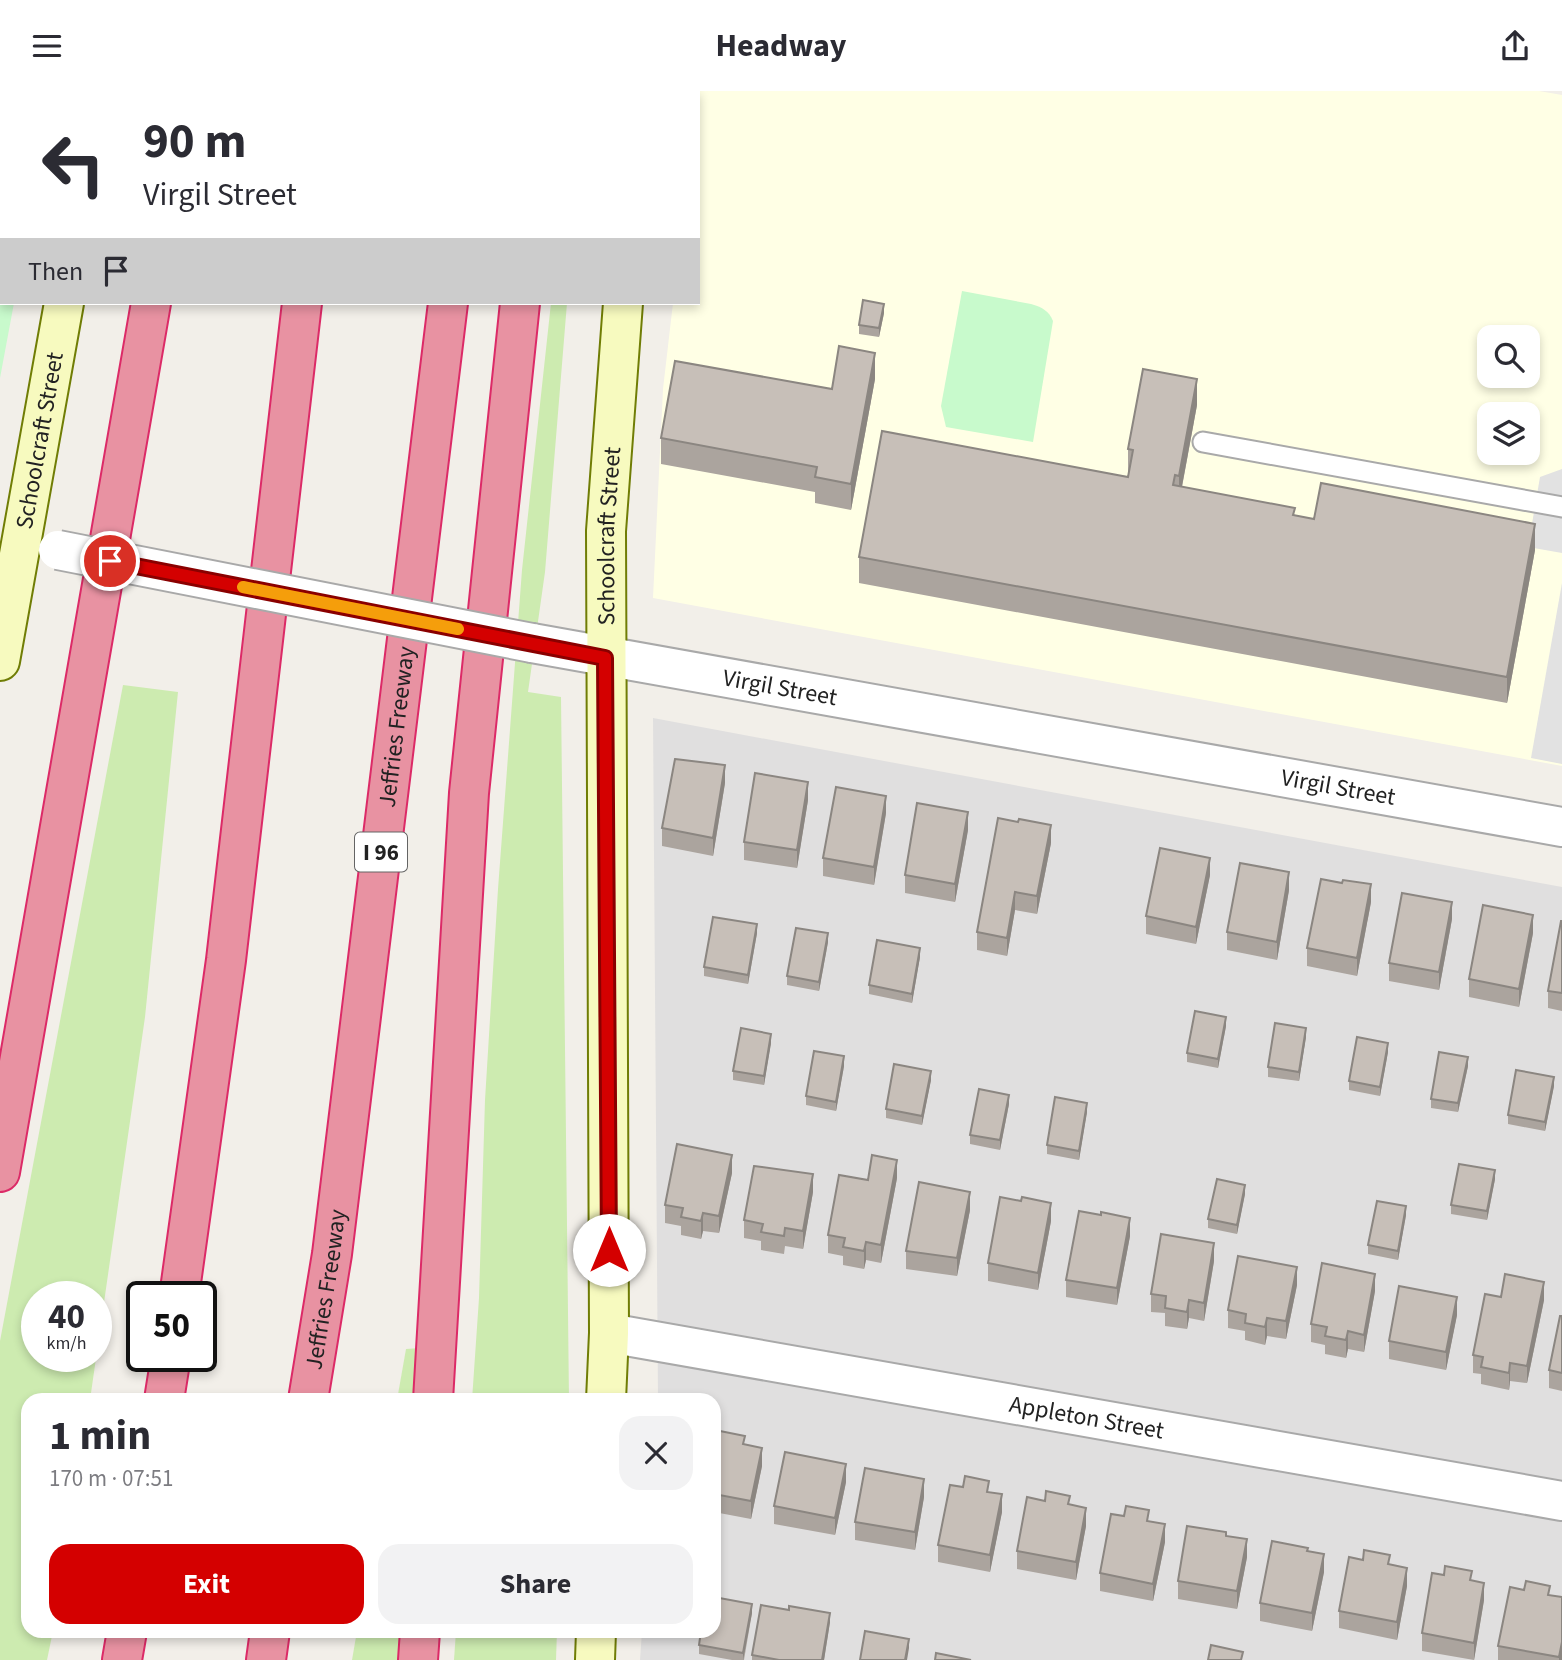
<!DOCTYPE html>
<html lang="en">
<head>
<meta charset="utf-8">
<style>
  :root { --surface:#fff; --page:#f2f2f3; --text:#2b2b33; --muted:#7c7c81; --accent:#d40000 }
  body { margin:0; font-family:"Source Sans 3",sans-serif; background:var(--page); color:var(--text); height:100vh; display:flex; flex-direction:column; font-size:26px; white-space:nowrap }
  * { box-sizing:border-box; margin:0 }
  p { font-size:23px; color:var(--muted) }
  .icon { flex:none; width:38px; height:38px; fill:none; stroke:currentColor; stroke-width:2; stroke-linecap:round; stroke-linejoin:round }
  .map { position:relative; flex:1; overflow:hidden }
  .sheet { position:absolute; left:21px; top:1302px; width:700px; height:245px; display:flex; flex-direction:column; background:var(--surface); border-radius:21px; box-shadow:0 4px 10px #0003 }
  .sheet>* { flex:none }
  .guide { position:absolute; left:0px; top:0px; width:700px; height:214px; box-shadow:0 4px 10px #0003; background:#fff; color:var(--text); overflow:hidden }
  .buttons { position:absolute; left:1477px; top:234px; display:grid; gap:14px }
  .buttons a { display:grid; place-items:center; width:63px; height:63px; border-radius:14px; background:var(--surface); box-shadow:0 4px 10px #0003; font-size:35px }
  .speed { position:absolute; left:21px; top:1190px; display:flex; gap:14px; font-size:35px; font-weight:700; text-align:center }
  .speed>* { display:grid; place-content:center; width:91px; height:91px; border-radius:50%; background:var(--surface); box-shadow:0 4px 10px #0003; line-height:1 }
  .speed small { font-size:18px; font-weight:400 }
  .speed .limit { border:4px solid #111; border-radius:10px; background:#fff; color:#111 }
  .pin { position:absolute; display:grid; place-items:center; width:60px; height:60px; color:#fff; margin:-30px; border:4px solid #fff; border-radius:50%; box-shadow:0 2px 7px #0007 }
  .me { position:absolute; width:77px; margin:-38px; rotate:0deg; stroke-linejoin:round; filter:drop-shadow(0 0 5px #0008) }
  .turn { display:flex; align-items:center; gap:24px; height:147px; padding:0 28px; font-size:32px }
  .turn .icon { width:91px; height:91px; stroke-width:2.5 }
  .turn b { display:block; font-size:49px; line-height:60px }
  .then { display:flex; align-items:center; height:66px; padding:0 28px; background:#0003; gap:14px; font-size:26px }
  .round { display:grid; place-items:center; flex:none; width:74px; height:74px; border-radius:21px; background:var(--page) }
  .headline { display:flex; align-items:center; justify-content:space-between; height:119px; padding:0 28px }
  h1 { font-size:42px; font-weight:700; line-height:52px }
  .primary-button { display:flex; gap:14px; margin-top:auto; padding:14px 28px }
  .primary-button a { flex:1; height:80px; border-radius:21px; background:var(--accent); color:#fff; font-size:28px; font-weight:700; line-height:80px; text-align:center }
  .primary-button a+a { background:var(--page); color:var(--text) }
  header { display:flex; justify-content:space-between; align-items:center; height:91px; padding:0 28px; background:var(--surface); font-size:32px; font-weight:700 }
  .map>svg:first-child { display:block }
  .residential { fill:#e0dfdf }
  .education { fill:#ffffe5; fill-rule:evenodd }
  .grass { fill:#cdebb0; fill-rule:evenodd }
  .park { fill:#c8facc }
  .parking { fill:#e2e2e2 }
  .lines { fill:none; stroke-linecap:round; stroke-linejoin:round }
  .lane-casing { stroke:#a9a9a9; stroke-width:23 }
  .street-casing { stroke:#a9a9a9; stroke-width:42 }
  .secondary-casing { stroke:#707d05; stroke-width:42 }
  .highway-casing { stroke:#dc2a67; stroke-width:42 }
  .lane { stroke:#fff; stroke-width:19 }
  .street { stroke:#fff; stroke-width:38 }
  .secondary { stroke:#f7fabf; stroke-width:38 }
  .highway { stroke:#e892a2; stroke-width:38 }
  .street-bridge-casing { stroke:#a9a9a9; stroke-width:42; stroke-linecap:butt }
  .street-bridge { stroke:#fff; stroke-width:38 }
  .wall { fill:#aba49e }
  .shaded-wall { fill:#8b8681 }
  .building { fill:#c7bfb8; stroke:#8b8681; stroke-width:2 }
  .route-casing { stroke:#8a0000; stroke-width:18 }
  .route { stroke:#d40000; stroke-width:12 }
  .slow { stroke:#f59e0b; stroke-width:12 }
  .labels { text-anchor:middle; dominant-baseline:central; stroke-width:5; stroke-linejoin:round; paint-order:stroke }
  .shield { fill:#fff; stroke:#646464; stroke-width:2 }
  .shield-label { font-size:23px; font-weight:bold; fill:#222 }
  .street-label { font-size:24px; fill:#222; stroke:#fff }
</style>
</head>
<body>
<header><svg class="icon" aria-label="menu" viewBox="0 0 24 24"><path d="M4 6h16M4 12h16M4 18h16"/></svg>Headway<svg class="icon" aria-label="share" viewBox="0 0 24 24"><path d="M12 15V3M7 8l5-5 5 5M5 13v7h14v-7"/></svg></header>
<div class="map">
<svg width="1562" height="1569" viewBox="0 0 1562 1569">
  <rect width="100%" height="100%" fill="#f2efe9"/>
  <path class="residential" d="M653,627l909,169v773h-922l2,-29h72v-231h-56z"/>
  <path class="education" d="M698,0h841l23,4v671l-909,-168 10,-209 10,-86h25zM1489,247h39v38h-39zM1489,324h39v38h-39z"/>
  <g class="grass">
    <path d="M551,212h16l-22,269 -17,120 33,5 8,703h-97l7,-102 6,-198 13,-211 24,-319z"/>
    <path d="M123,594l55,7 -33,325 -55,383h-62v231h25l-6,29h-47v-319zM37,1206h59v59h-59z"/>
    <path d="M420,1257l-4,52h-19l9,-51z"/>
    <path d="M357,1540h44l-2,29h-47z"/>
    <path d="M456,1540h101l-1,29h-102z"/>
  </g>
  <g class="park">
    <path d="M0,0h52l-50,2v210h12l-14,75z"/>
    <path d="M962,200l69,13c11,3 18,7 22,17l-20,121 -87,-15 -5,-21z"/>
  </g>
  <g class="parking">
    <path d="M1562,378v84l-34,-6 12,-70z"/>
    <path d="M1562,492v181l-31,-6z"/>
  </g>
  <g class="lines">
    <defs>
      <path id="lane" d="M1203,351l359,65"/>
      <g id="street">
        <path id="s1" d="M532,552l1030,184"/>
        <path id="s2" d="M609,1242l953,168"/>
      </g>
      <g id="secondary">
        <path d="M101,2v-2"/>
        <path d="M647,2v-2"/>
        <path id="s3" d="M0,570l64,-358"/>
        <path id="s4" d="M606,1309l3,-67 -3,-802 17,-228"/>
        <path d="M595,1569l1,-29"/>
      </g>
      <g id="highway">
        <path d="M529,0v2"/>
        <path d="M188,2v-2"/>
        <path d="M323,2v-2"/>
        <path d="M473,2v-2"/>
        <path d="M0,1081l151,-869"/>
        <path d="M179,1206l47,-337 76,-657"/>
        <path d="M164,1309l7,-44"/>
        <path id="s5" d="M308,1309l24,-146 116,-951"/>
        <path d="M433,1309l36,-607 51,-490"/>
        <path d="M122,1569l5,-29"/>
        <path d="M266,1569l4,-29"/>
        <path d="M418,1569l2,-29"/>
      </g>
    </defs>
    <use href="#lane" class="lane-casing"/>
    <use href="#street" class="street-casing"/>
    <use href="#secondary" class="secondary-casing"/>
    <use href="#highway" class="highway-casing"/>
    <use href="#lane" class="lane"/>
    <use href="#street" class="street"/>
    <use href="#secondary" class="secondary"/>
    <use href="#highway" class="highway"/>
    <defs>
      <path id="street-bridge" d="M58,459l474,93"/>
    </defs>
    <use href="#street-bridge" class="street-bridge-casing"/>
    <use href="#street-bridge" class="street-bridge"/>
  </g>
  <g class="wall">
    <path d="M884,222l-5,24 -20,-3v-9z"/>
    <path d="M875,288l-24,131 -36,-7v-11l-154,-28v-26l171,-49z"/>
    <path d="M1197,314l-15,82 113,28 19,4 221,31 -28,153 -648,-120v-26l269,-80v-28z"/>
    <path d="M725,692l-12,73 -51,-10v-18z"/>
    <path d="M808,709l-11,68 -53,-8v-18z"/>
    <path d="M886,722l-12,72 -51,-9v-18z"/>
    <path d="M968,739l-13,72 -50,-9v-18z"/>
    <path d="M1051,752l-14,71 -22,-4 -8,46 -30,-6v-18z"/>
    <path d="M1210,784l-14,69 -50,-10v-18z"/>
    <path d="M1289,799l-12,70 -50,-10v-18z"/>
    <path d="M1371,811l-14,74 -50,-10v-18z"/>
    <path d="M1452,828l-13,71 -50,-9v-18z"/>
    <path d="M1562,830v90l-14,-3v-17z"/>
    <path d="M757,842l-9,51 -44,-8v-9z"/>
    <path d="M1533,842l-14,74 -50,-10v-18z"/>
    <path d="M828,851l-9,49 -32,-6v-9z"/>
    <path d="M920,866l-8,46 -43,-9v-9z"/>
    <path d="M1226,935l-8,42 -31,-6v-9z"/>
    <path d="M1306,946l-7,44 -31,-4v-10z"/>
    <path d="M771,952l-7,42 -31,-5v-9z"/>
    <path d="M1388,961l-8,44 -31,-6v-9z"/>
    <path d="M844,975l-8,45 -30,-6v-9z"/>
    <path d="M1468,975l-10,46 -27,-4v-9z"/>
    <path d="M931,989l-9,45 -36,-7v-9z"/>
    <path d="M1554,995l-9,45 -37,-7v-9z"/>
    <path d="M1009,1013l-9,46 -30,-6v-9z"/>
    <path d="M1087,1021l-8,48 -32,-6v-9z"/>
    <path d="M732,1082l-13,60 -16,-2 -2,8 -20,-4v-9l-16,-3v-18z"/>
    <path d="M897,1087l-16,85 -15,-3 -2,9 -21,-4v-9l-15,-3v-18z"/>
    <path d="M1495,1088l-8,41 -36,-6v-9z"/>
    <path d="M813,1101l-10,57 -18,-3 -1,8 -23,-4v-9l-17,-3v-18z"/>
    <path d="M1245,1103l-8,40 -29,-6v-9z"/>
    <path d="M970,1119l-13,66 -51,-7v-18z"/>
    <path d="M1101,1124l29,21 -13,69 -51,-8v-17z"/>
    <path d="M1406,1124l-8,45 -30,-6v-9z"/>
    <path d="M1051,1130l-13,69 -50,-9v-18z"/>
    <path d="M1214,1170l-10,60 -15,-3 -2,11 -22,-3v-13l-14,-1v-18z"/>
    <path d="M1297,1194l-11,54 -19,-3 -2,9 -20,-5v-9l-17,-3v-18z"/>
    <path d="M1375,1200l-11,61 -16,-3 -2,9 -21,-4v-9l-14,-3v-18z"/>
    <path d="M1501,1206l43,3 -17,83 -17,-2 -1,9 -28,-6v-10l-8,-1v-18z"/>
    <path d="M1457,1224l-11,55 -57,-11v-18z"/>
    <path d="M1562,1225v75l-13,-3v-18z"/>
    <path d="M714,1344l31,10 17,21 -11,53 -37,-7z"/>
    <path d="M846,1391l-11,53 -61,-11v-18z"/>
    <path d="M989,1401l13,20 -12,60 -52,-10v-17z"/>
    <path d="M924,1406l-9,53 -60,-10v-18z"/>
    <path d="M1070,1414l16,21 -10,54 -59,-11v-18z"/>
    <path d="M1149,1430l16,21 -12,59 -53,-10v-18z"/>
    <path d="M1226,1445l21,21 -10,52 -59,-10v-18z"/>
    <path d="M1308,1460l16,21 -12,59 -52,-10v-18z"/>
    <path d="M1390,1474l17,21 -10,54 -58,-12v-17z"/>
    <path d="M1472,1489l12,20 -10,60 -52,-9v-18z"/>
    <path d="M1550,1504l12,65h-64v-14z"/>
    <path d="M789,1519l41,12 -6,38h-72v-5z"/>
    <path d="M752,1522l-8,47h-12l-33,-6v-9z"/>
  </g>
  <g class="shaded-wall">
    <path d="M884,213v9l-5,24v-9z"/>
    <path d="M875,262v26l-24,131v-26z"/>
    <path d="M1197,288v26l-18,97v-26z"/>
    <path d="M1535,433v26l-28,153v-26z"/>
    <path d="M725,674v18l-12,73v-18z"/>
    <path d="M808,691v18l-11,68v-18z"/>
    <path d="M886,705v17l-12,72v-18z"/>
    <path d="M968,721v18l-13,72v-18z"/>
    <path d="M1051,734v18l-14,71v-18z"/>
    <path d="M1210,767v17l-14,69v-17z"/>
    <path d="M1289,781v18l-12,70v-18z"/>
    <path d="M1371,793v18l-14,74v-18z"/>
    <path d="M1015,801v18l-8,46v-18z"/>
    <path d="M1452,811v17l-13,71v-18z"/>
    <path d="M1533,824v18l-14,74v-18z"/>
    <path d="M757,833v9l-9,51v-9z"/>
    <path d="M828,842v9l-9,49v-9z"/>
    <path d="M920,857v9l-8,46v-9z"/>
    <path d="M1226,926v9l-8,42v-9z"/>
    <path d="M1306,937v9l-7,44v-9z"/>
    <path d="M771,943v9l-7,42v-9z"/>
    <path d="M1388,952v9l-8,44v-9z"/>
    <path d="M844,965v10l-8,45v-9z"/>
    <path d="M1468,966v9l-10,46v-9z"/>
    <path d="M931,980v9l-9,45v-9z"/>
    <path d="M1554,986v9l-9,45v-9z"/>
    <path d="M1009,1004v9l-9,46v-10z"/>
    <path d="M1087,1012v9l-8,48v-9z"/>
    <path d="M732,1064v18l-13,60v-17z"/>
    <path d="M897,1069v18l-16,85v-18z"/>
    <path d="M1495,1079v9l-8,41v-9z"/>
    <path d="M813,1083v18l-10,57v-18z"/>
    <path d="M1245,1094v9l-8,40v-9z"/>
    <path d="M970,1101v18l-13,66v-18z"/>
    <path d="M1051,1112v18l-13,69v-17z"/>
    <path d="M1406,1115v9l-8,45v-9z"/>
    <path d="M703,1122v18l-2,8v-18z"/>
    <path d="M1130,1127v18l-13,69v-17z"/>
    <path d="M866,1151v18l-2,9v-18z"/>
    <path d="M1214,1152v18l-10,60v-18z"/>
    <path d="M1297,1176v18l-11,54v-18z"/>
    <path d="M1375,1183v17l-11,61v-17z"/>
    <path d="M1544,1191v18l-17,83v-17z"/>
    <path d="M1457,1206v18l-11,55v-18z"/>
    <path d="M1189,1209v18l-2,11v-17z"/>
    <path d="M1267,1227v18l-2,9v-18z"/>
    <path d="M1348,1240v18l-2,9v-18z"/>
    <path d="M1510,1272v18l-1,9v-17z"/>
    <path d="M762,1357v18l-11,53v-18z"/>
    <path d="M846,1373v18l-11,53v-17z"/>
    <path d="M924,1388v18l-9,53v-18z"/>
    <path d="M1002,1403v18l-12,60v-17z"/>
    <path d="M1086,1417v18l-10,54v-18z"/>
    <path d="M1165,1433v18l-12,59v-17z"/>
    <path d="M1247,1448v18l-10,52v-18z"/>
    <path d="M1324,1463v18l-12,59v-18z"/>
    <path d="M1407,1477v18l-10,54v-18z"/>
    <path d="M1484,1492v17l-10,60v-17z"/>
    <path d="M752,1513v9l-9,47v-7z"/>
    <path d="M830,1522v9l-6,38h-2z"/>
    <path d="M909,1548v9l-2,12h-2z"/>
    <path d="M1562,1551v18h-3v-3z"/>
  </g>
  <g class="building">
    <path d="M863,209l21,4 -5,24 -20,-3z"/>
    <path d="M839,255l36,7 -24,131 -36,-7 2,-10 -156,-29 14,-77 157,28z"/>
    <path d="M1143,278l54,10 -18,97 -4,-1 -2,10 122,23 -2,7 21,4 7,-36 214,41 -28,153 -648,-120 23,-126 246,46 5,-27 -5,-1z"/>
    <path d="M675,668l50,6 -12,73 -51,-10z"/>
    <path d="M755,682l53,9 -11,68 -53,-8z"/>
    <path d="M836,696l50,9 -12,71 -51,-9z"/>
    <path d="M917,712l51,9 -13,72 -50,-9z"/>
    <path d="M998,727l20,4 1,-3 32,6 -14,71 -22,-4 -8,46 -30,-6z"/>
    <path d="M1160,757l50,10 -14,69 -50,-11z"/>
    <path d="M1240,772l49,9 -12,70 -50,-10z"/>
    <path d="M1321,788l21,4 1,-3 28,4 -14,74 -50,-10z"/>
    <path d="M1402,802l50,9 -13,70 -50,-9z"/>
    <path d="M1483,814l50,10 -14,74 -50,-10z"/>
    <path d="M713,826l44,7 -9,51 -44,-8z"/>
    <path d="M1561,830h1v72l-14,-2z"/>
    <path d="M796,837l32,5 -9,49 -32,-6z"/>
    <path d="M877,849l43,8 -8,46 -43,-9z"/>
    <path d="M1195,920l31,6 -8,42 -31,-6z"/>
    <path d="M1275,932l31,5 -7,44 -31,-5z"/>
    <path d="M741,937l30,6 -7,42 -31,-5z"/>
    <path d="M1357,946l31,6 -8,44 -31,-6z"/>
    <path d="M814,960l30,5 -8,46 -30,-6z"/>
    <path d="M1439,961l29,5 -10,46 -27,-4z"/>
    <path d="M894,973l37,7 -9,45 -36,-7z"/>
    <path d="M1516,979l38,7 -9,45 -37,-7z"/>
    <path d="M979,998l30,6 -9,45 -30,-5z"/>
    <path d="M1055,1006l32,6 -8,48 -32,-6z"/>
    <path d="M677,1053l55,11 -13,61 -16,-3 -2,8 -20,-4 2,-9 -18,-3z"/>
    <path d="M872,1064l25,5 -16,85 -15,-3 -2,9 -21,-4 2,-9 -17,-3 11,-60 29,5z"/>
    <path d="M1459,1073l36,6 -8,41 -36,-6z"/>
    <path d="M754,1075l59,8 -10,57 -18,-3 -1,8 -23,-4 2,-8 -19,-4z"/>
    <path d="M1217,1088l28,6 -8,40 -29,-6z"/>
    <path d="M919,1091l51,10 -13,66 -51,-7z"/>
    <path d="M1000,1106l21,4 1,-4 29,6 -13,70 -50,-10z"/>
    <path d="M1377,1110l29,5 -8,45 -30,-6z"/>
    <path d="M1079,1120l22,4v-3l29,6 -13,70 -51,-8z"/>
    <path d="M1161,1143l53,9 -10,60 -15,-3 -2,12 -22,-4 1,-12 -15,-2z"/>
    <path d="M1238,1165l59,11 -11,54 -19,-3 -2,9 -20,-4 1,-9 -18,-4z"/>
    <path d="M1322,1172l53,11 -11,61 -16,-4 -2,9 -21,-4 2,-9 -16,-3z"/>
    <path d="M1505,1183l39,8 -17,84 -17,-3 -1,10 -28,-6 2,-10 -10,-2 12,-61 16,3z"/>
    <path d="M1399,1195l58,11 -11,55 -57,-11z"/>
    <path d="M1560,1225h2v57l-13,-3z"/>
    <path d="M715,1339l30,6 -2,8 19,4 -11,53 -37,-7v-59z"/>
    <path d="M785,1361l61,12 -11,54 -61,-12z"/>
    <path d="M865,1377l59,11 -9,53 -60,-10z"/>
    <path d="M965,1385l24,5 -2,11 15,2 -12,61 -52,-10 12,-60 13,2z"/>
    <path d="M1046,1400l24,5 -2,8 18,4 -10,54 -59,-11 10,-54 18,4z"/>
    <path d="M1126,1415l23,4 -2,11 18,3 -12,60 -53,-11 11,-59 13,2z"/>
    <path d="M1187,1435l39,6v4l21,3 -10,52 -59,-10z"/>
    <path d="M1272,1450l36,7 -1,3 17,3 -12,59 -52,-10z"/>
    <path d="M1364,1459l26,5 -2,9 19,4 -10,54 -58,-11 10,-54 14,3z"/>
    <path d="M1445,1475l27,5 -2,9 14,3 -10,60 -52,-10 10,-60 12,2z"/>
    <path d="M1526,1490l24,5 -2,9 14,2v45l-3,15 -61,-11 12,-59 14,3z"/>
    <path d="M714,1506l38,7 -9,49 -44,-8 2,-14h13z"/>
    <path d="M761,1514l28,5v-4l41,7 -8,47h-43l-27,-5z"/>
    <path d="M865,1540l44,8 -4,21h-45z"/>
    <path d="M1211,1554l32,7 -2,8h-33z"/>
    <path d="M936,1562l35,7h-36z"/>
  </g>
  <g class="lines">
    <defs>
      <path id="route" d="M110,470l495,97 4,592"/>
    </defs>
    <use href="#route" class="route-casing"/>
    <use href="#route" class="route"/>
    <path class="slow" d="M243,496l215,42"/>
  </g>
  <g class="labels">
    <rect class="shield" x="355" y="741.5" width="52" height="39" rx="5"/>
    <g class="shield-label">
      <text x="381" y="761">I 96</text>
    </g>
    <g class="street-label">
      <text stroke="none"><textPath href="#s3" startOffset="224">Schoolcraft Street</textPath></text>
      <text stroke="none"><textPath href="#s4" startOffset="864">Schoolcraft Street</textPath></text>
      <text stroke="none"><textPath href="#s1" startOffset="252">Virgil Street</textPath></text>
      <text stroke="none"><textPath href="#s5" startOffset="679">Jeffries Freeway</textPath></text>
      <text stroke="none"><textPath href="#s1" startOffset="819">Virgil Street</textPath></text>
      <text stroke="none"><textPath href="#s5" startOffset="112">Jeffries Freeway</textPath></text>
      <text stroke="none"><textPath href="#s2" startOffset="485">Appleton Street</textPath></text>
    </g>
  </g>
</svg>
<div class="buttons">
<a><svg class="icon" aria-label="search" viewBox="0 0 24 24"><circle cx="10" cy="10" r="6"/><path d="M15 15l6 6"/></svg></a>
<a><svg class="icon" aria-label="layers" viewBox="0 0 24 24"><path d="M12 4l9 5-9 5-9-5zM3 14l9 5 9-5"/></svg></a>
</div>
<div class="speed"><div>40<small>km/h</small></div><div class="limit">50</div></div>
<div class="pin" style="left:110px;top:470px;background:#d93025"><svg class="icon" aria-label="arrive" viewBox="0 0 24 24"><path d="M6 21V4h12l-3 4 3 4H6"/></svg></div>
<svg class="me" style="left:609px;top:1159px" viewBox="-20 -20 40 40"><circle r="19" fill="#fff"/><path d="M0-13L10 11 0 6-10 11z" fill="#d40000"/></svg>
<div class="guide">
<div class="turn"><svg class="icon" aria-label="left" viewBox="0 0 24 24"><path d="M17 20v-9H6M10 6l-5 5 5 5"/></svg><div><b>90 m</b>Virgil Street</div></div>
<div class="then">Then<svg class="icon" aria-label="arrive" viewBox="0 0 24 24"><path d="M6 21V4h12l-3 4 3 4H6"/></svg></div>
</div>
<section class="sheet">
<div class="headline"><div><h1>1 min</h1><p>170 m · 07:51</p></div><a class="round"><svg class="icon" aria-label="close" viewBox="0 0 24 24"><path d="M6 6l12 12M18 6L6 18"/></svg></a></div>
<div class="primary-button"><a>Exit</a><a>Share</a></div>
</section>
</div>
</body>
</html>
